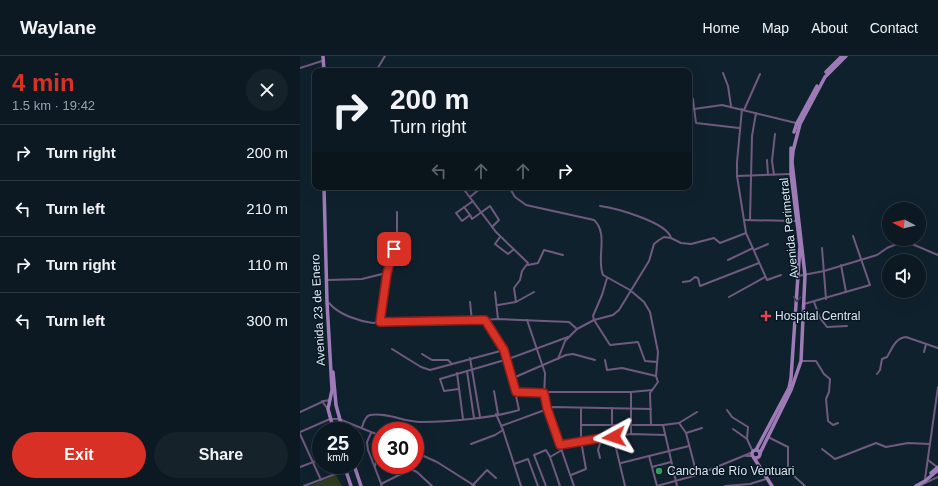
<!DOCTYPE html>
<html lang="en">
<head>
<meta charset="utf-8">
<style>
  :root { --surface:#0c1922; --page:#15222a; --text:#f1f3f6; --muted:#9aa0a5; --line:#2c3840; --accent:#d93025 }
  body { margin:0; font-family:Arial,sans-serif; background:var(--page); color:var(--text); height:100vh; display:flex; flex-direction:column; font-size:15px; white-space:nowrap }
  * { box-sizing:border-box; margin:0 }
  p { font-size:13px; color:var(--muted) }
  .icon { flex:none; width:22px; height:22px; fill:none; stroke:currentColor; stroke-width:2; stroke-linecap:round; stroke-linejoin:round }
  .map { position:relative; flex:1; overflow:hidden }
  .drawer { display:flex; flex-direction:column; background:var(--surface); width:300px }
  .drawer>* { flex:none }
  .top-card { position:absolute; left:12px; top:12px; width:380px; height:122px; border-radius:8px; box-shadow:0 4px 16px #0002,0 0 0 1px var(--line); background:#0c1922; color:var(--text); overflow:hidden }
  .needle { width:26px; rotate:277deg }
  .buttons { position:absolute; left:582px; top:146px; display:grid; gap:8px }
  .buttons a { display:grid; place-items:center; width:44px; height:44px; border-radius:50%; background:var(--surface); box-shadow:0 4px 16px #0002,0 0 0 1px var(--line); font-size:20px }
  .speed { position:absolute; left:12px; top:366px; display:flex; gap:8px; font-size:20px; font-weight:700; text-align:center }
  .speed>* { display:grid; place-content:center; width:52px; height:52px; border-radius:50%; background:var(--surface); box-shadow:0 4px 16px #0002,0 0 0 1px var(--line); line-height:1 }
  .speed small { font-size:10px; font-weight:400 }
  .speed .limit { border:6px solid #d22; background:#fff; color:#111 }
  .pin { position:absolute; display:grid; place-items:center; width:34px; height:34px; color:#fff; margin:-17px; border-radius:8px; box-shadow:0 2px 6px #0006 }
  .me { position:absolute; width:44px; margin:-22px; rotate:265deg; stroke-linejoin:round; filter:drop-shadow(0 0 3px #0008) }
  .turn { display:flex; align-items:center; gap:14px; height:84px; padding:0 12px; font-size:18px }
  .turn .icon { width:52px; height:52px; stroke-width:2.5 }
  .turn b { display:block; font-size:28px; line-height:34px }
  .lanes { display:flex; align-items:center; height:38px; padding:0 12px; background:#0003; justify-content:center; gap:20px; direction:ltr }
  .lanes .off { opacity:.35 }
  .round { display:grid; place-items:center; flex:none; width:42px; height:42px; border-radius:21px; background:var(--page) }
  .summary { display:flex; align-items:center; justify-content:space-between; height:68px; padding:0 12px }
  h1 { font-size:24px; font-weight:600; line-height:30px; color:var(--accent) }
  .button { display:flex; gap:8px; margin-top:auto; padding:8px 12px }
  .button a { flex:1; height:46px; border-radius:24px; background:var(--accent); color:#fff; font-size:16px; font-weight:600; line-height:46px; text-align:center }
  .button a+a { background:var(--page); color:var(--text) }
  ul { padding:0; list-style:none }
  li { display:flex; align-items:center; gap:12px; height:56px; padding:0 12px; border-top:1px solid var(--line) }
  li div { flex:1 }
  li b { display:block; font-size:15px }
  li em { font-style:normal }
  header { display:flex; align-items:center; gap:24px; box-sizing:border-box; height:56px; padding:0 20px; background:var(--surface); border-bottom:1px solid var(--line) }
  header strong { font-size:19px }
  nav { display:flex; gap:22px; margin-inline-start:auto; font-size:14px }
  main { display:flex; flex:1; min-height:0 }
  .map>svg:first-child { display:block }
  .green { fill:#2f3c1e }
  .lines { fill:none; stroke-linecap:round; stroke-linejoin:round }
  .street { stroke:#705a7f; stroke-width:2 }
  .secondary { stroke:#9e7bb6; stroke-width:3.5 }
  .oneway { stroke:#43405e }
  .route-casing { stroke:#8d1f18; stroke-width:10 }
  .route { stroke:#d93025; stroke-width:7 }
  .health-dot { fill:#e0444e; stroke:#071824; stroke-width:1.5 }
  .leisure-dot { fill:#2e9e5b; stroke:#071824; stroke-width:1.5 }
  .labels { text-anchor:middle; dominant-baseline:central; stroke-width:3; stroke-linejoin:round; paint-order:stroke }
  .street-label { font-size:12px; fill:#dbe6ef; stroke:#071824 }
  .poi-label { font-size:12px; fill:#dbe6ef; stroke:#071824; text-anchor:start }
</style>
</head>
<body>
<header>
<strong>Waylane</strong>
<nav><a>Home</a><a>Map</a><a>About</a><a>Contact</a></nav>
</header>
<main>
<section class="drawer">
<div class="summary"><div><h1>4 min</h1><p>1.5 km · 19:42</p></div><a class="round"><svg class="icon" aria-label="close" viewBox="0 0 24 24"><path d="M6 6l12 12M18 6L6 18"/></svg></a></div>
<ul>
<li><svg class="icon" aria-label="right" viewBox="0 0 24 24"><path d="M7 20v-9h11M14 6l5 5-5 5"/></svg><div><b>Turn right</b></div><em>200 m</em></li>
<li><svg class="icon" aria-label="left" viewBox="0 0 24 24"><path d="M17 20v-9H6M10 6l-5 5 5 5"/></svg><div><b>Turn left</b></div><em>210 m</em></li>
<li><svg class="icon" aria-label="right" viewBox="0 0 24 24"><path d="M7 20v-9h11M14 6l5 5-5 5"/></svg><div><b>Turn right</b></div><em>110 m</em></li>
<li><svg class="icon" aria-label="left" viewBox="0 0 24 24"><path d="M17 20v-9H6M10 6l-5 5 5 5"/></svg><div><b>Turn left</b></div><em>300 m</em></li>
</ul>
<div class="button"><a>Exit</a><a>Share</a></div>
</section>
<div class="map">
<svg width="638" height="430" viewBox="0 0 638 430">
  <rect width="100%" height="100%" fill="#10212e"/>
  <path class="green" d="M36,419l6,11h-33z"/>
  <g class="lines">
    <g class="street">
      <path d="M0,12l22,-7"/>
      <path d="M76,15l9,-15"/>
      <path d="M423,17l5,13 3,20"/>
      <path d="M393,43l3,24 43,5"/>
      <path d="M394,53l28,-4 74,18"/>
      <path d="M442,53l-5,53v14l9,57 21,47 14,-5"/>
      <path d="M444,54l16,-36"/>
      <path d="M467,104l1,15"/>
      <path d="M474,119l-2,-14 3,-27"/>
      <path d="M437,120l53,-2"/>
      <path d="M162,131l34,45 32,31 -6,8 -2,9 -6,8 2,14"/>
      <path d="M209,131l6,10 11,8 68,15c15,14 2,38 9,55l27,15 14,12 6,10 8,40 -2,24 2,6 -8,11 1,32"/>
      <path d="M170,141l12,-10"/>
      <path d="M173,145l-17,12 6,8 8,-6 2,4 18,-13 9,14 -7,7"/>
      <path d="M300,150c15,2 67,16 71,32"/>
      <path d="M164,151l6,8"/>
      <path d="M606,153v-5l6,1"/>
      <path d="M444,164l52,1"/>
      <path d="M450,164l2,-84 4,-23"/>
      <path d="M200,181l-5,7 13,10 5,-4"/>
      <path d="M605,187v-4"/>
      <path d="M522,192l4,51"/>
      <path d="M454,194l14,-6"/>
      <path d="M428,204l25,-12"/>
      <path d="M228,209l10,-2 6,-13 19,5"/>
      <path d="M541,209l5,27"/>
      <path d="M498,220l26,-5 53,-16 10,-7 12,-5 13,1 26,11"/>
      <path d="M307,222l-5,17 -9,21 1,4 16,25 28,-3 7,19 12,1"/>
      <path d="M28,224l34,-1 24,-6"/>
      <path d="M383,226l7,-1 5,-4 3,1 2,8 59,-23"/>
      <path d="M195,236l3,27"/>
      <path d="M429,241l36,-20"/>
      <path d="M170,246l2,19"/>
      <path d="M514,246l6,16 7,9 20,-1"/>
      <path d="M29,247c10,12 30,18 44,20l12,-2 70,1 43,-3 71,3 8,7"/>
      <path d="M504,248l66,-19 -17,-49"/>
      <path d="M198,249l18,-3 18,-10"/>
      <path d="M227,264l18,53 -1,26 3,9 27,78"/>
      <path d="M80,266l7,-49 10,-36v-25"/>
      <path d="M92,293l29,18 9,3 74,-20"/>
      <path d="M624,296l2,-8"/>
      <path d="M122,298l10,6h16l4,4"/>
      <path d="M170,302l10,59"/>
      <path d="M258,303l7,-18 12,-12 17,-9 19,-5 6,-5 30,-49 5,-17 5,-4 5,-3 7,1 10,5 10,1 23,-6 6,5 26,-10"/>
      <path d="M305,304l2,10 15,-2 34,8"/>
      <path d="M501,305h15l8,13 6,5 -1,13 -3,7 2,22 5,4 5,-2"/>
      <path d="M167,315l7,47"/>
      <path d="M157,317l6,46"/>
      <path d="M577,318l3,-4 2,-11 5,-2c5,-8 8,-19 19,-20l32,11"/>
      <path d="M213,322l53,-23 7,-1 22,6"/>
      <path d="M159,333l-15,2 -4,-12 68,-20 60,-22"/>
      <path d="M194,335l4,23"/>
      <path d="M216,336h115l21,-2"/>
      <path d="M331,336v42"/>
      <path d="M22,345l5,7"/>
      <path d="M312,352v23l13,55"/>
      <path d="M0,356l24,-11 6,-1"/>
      <path d="M196,358l7,16 18,56"/>
      <path d="M379,367l7,10 11,42"/>
      <path d="M281,369h82l16,-2 18,-11"/>
      <path d="M363,369l14,61"/>
      <path d="M201,370l52,-19 98,2"/>
      <path d="M62,371c1,-3 3,-11 8,-12 17,-3 34,7 51,7 28,0 71,-4 98,-12l-11,-51 -7,-16 -16,-23"/>
      <path d="M433,373l14,10"/>
      <path d="M0,376l30,-13h9l42,17"/>
      <path d="M71,377l-4,9 1,8 14,36"/>
      <path d="M386,377l16,-5"/>
      <path d="M0,378l21,46"/>
      <path d="M468,381l20,10v19l7,11 10,9"/>
      <path d="M171,388l24,-9 8,-5"/>
      <path d="M260,389l71,-11 34,1"/>
      <path d="M522,393l13,10 41,-16 10,4 22,-4 22,1"/>
      <path d="M115,396l22,10 38,24"/>
      <path d="M349,400l8,30"/>
      <path d="M446,400h7"/>
      <path d="M300,402l-2,-8 4,-13"/>
      <path d="M628,404l9,7"/>
      <path d="M321,407l68,-17"/>
      <path d="M214,408l14,-5 10,27"/>
      <path d="M102,409l15,7 15,14"/>
      <path d="M75,410l6,-24"/>
      <path d="M0,411l21,-8"/>
      <path d="M352,411l19,-5"/>
      <path d="M271,419l15,-6 -5,-28v-32"/>
      <path d="M625,423l13,-92"/>
      <path d="M81,428l30,-15"/>
      <path d="M4,430l42,-16"/>
      <path d="M172,430l15,-16 9,8"/>
      <path d="M246,430l-12,-31 12,-5 4,7"/>
      <path d="M260,430l-10,-29 12,-7"/>
      <path d="M357,430l40,-11 56,-23 -6,-13 1,-12 -16,-10 -5,-7"/>
      <path d="M425,430l25,-2 16,-5"/>
      <path d="M619,430l19,-9"/>
    </g>
    <g class="secondary">
      <path d="M23,0l1,15"/>
      <path d="M526,16l16,-16"/>
      <path d="M494,76l3,-9 20,-37"/>
      <path d="M24,131l3,115 5,88 -4,19 6,22"/>
      <path d="M33,316l3,33 7,26"/>
      <path d="M456,394l33,-62 2,-10 9,-132 -9,-72v-26"/>
      <circle cx="456" cy="398" r="4"/>
      <path d="M460,397l31,-63 10,-29 4,-86 -13,-113 1,-11 7,-27 25,-47 21,-21"/>
      <path d="M454,402l18,28"/>
      <path d="M44,409l7,21"/>
      <path d="M54,409l7,21"/>
      <path d="M631,417l7,-6"/>
      <path d="M616,430l9,-5 13,-11"/>
    </g>
  </g>
  <defs><path id="oneway-chevron" d="M-2-3.5L2.5 0L-2 3.5" fill="none" stroke-width="1.6" stroke-linecap="round" stroke-linejoin="round"/></defs>
  <use class="oneway" href="#oneway-chevron" transform="translate(497 243) rotate(94)"/>
  <g class="lines">
    <defs>
      <path id="route" d="M94,193l-7,24 -7,49 105,-2 19,30 12,42 28,1 3,15 13,37 42,-7 12,-1"/>
    </defs>
    <use href="#route" class="route-casing"/>
    <use href="#route" class="route"/>
  </g>
  <path class="health-dot" d="M464 254h4v4h4v4h-4v4h-4v-4h-4v-4h4z"/>
  <circle class="leisure-dot" cx="359" cy="415" r="4"/>
  <g class="labels">
    <g class="street-label">
      <text transform="translate(489 172) rotate(-96)">Avenida Perimetral</text>
      <text transform="translate(18 254) rotate(-93)">Avenida 23 de Enero</text>
    </g>
    <g class="poi-label">
      <text x="475" y="260">Hospital Central</text>
      <text x="367" y="415">Cancha de Río Ventuari</text>
    </g>
  </g>
</svg>
<div class="buttons">
<a><svg class="needle" viewBox="-14 -14 28 28"><path d="M0-13l5 13h-10z" fill="#e53935"/><path d="M0 13l5-13h-10z" fill="#9aa0a5"/></svg></a>
<a><svg class="icon" aria-label="sound" viewBox="0 0 24 24"><path d="M4 9h4l5-4v14l-5-4H4zM17 9q2 3 0 6"/></svg></a>
</div>
<div class="speed"><div>25<small>km/h</small></div><div class="limit">30</div></div>
<div class="pin" style="left:94px;top:193px;background:#d93025"><svg class="icon" aria-label="arrive" viewBox="0 0 24 24"><path d="M6 21V4h12l-3 4 3 4H6"/></svg></div>
<svg class="me" style="left:314px;top:381px" viewBox="-20 -20 40 40"><path d="M0-17L14 15 0 8-14 15z" fill="#d93025" stroke="#fff" stroke-width="4"/></svg>
<div class="top-card">
<div class="turn"><svg class="icon" aria-label="right" viewBox="0 0 24 24"><path d="M7 20v-9h11M14 6l5 5-5 5"/></svg><div><b>200 m</b>Turn right</div></div>
<div class="lanes"><svg class="icon off" aria-label="left" viewBox="0 0 24 24"><path d="M17 20v-9H6M10 6l-5 5 5 5"/></svg><svg class="icon off" aria-label="ahead" viewBox="0 0 24 24"><path d="M12 20V5M6 11l6-6 6 6"/></svg><svg class="icon off" aria-label="ahead" viewBox="0 0 24 24"><path d="M12 20V5M6 11l6-6 6 6"/></svg><svg class="icon" aria-label="right" viewBox="0 0 24 24"><path d="M7 20v-9h11M14 6l5 5-5 5"/></svg></div>
</div>
</div>
</main>
</body>
</html>
